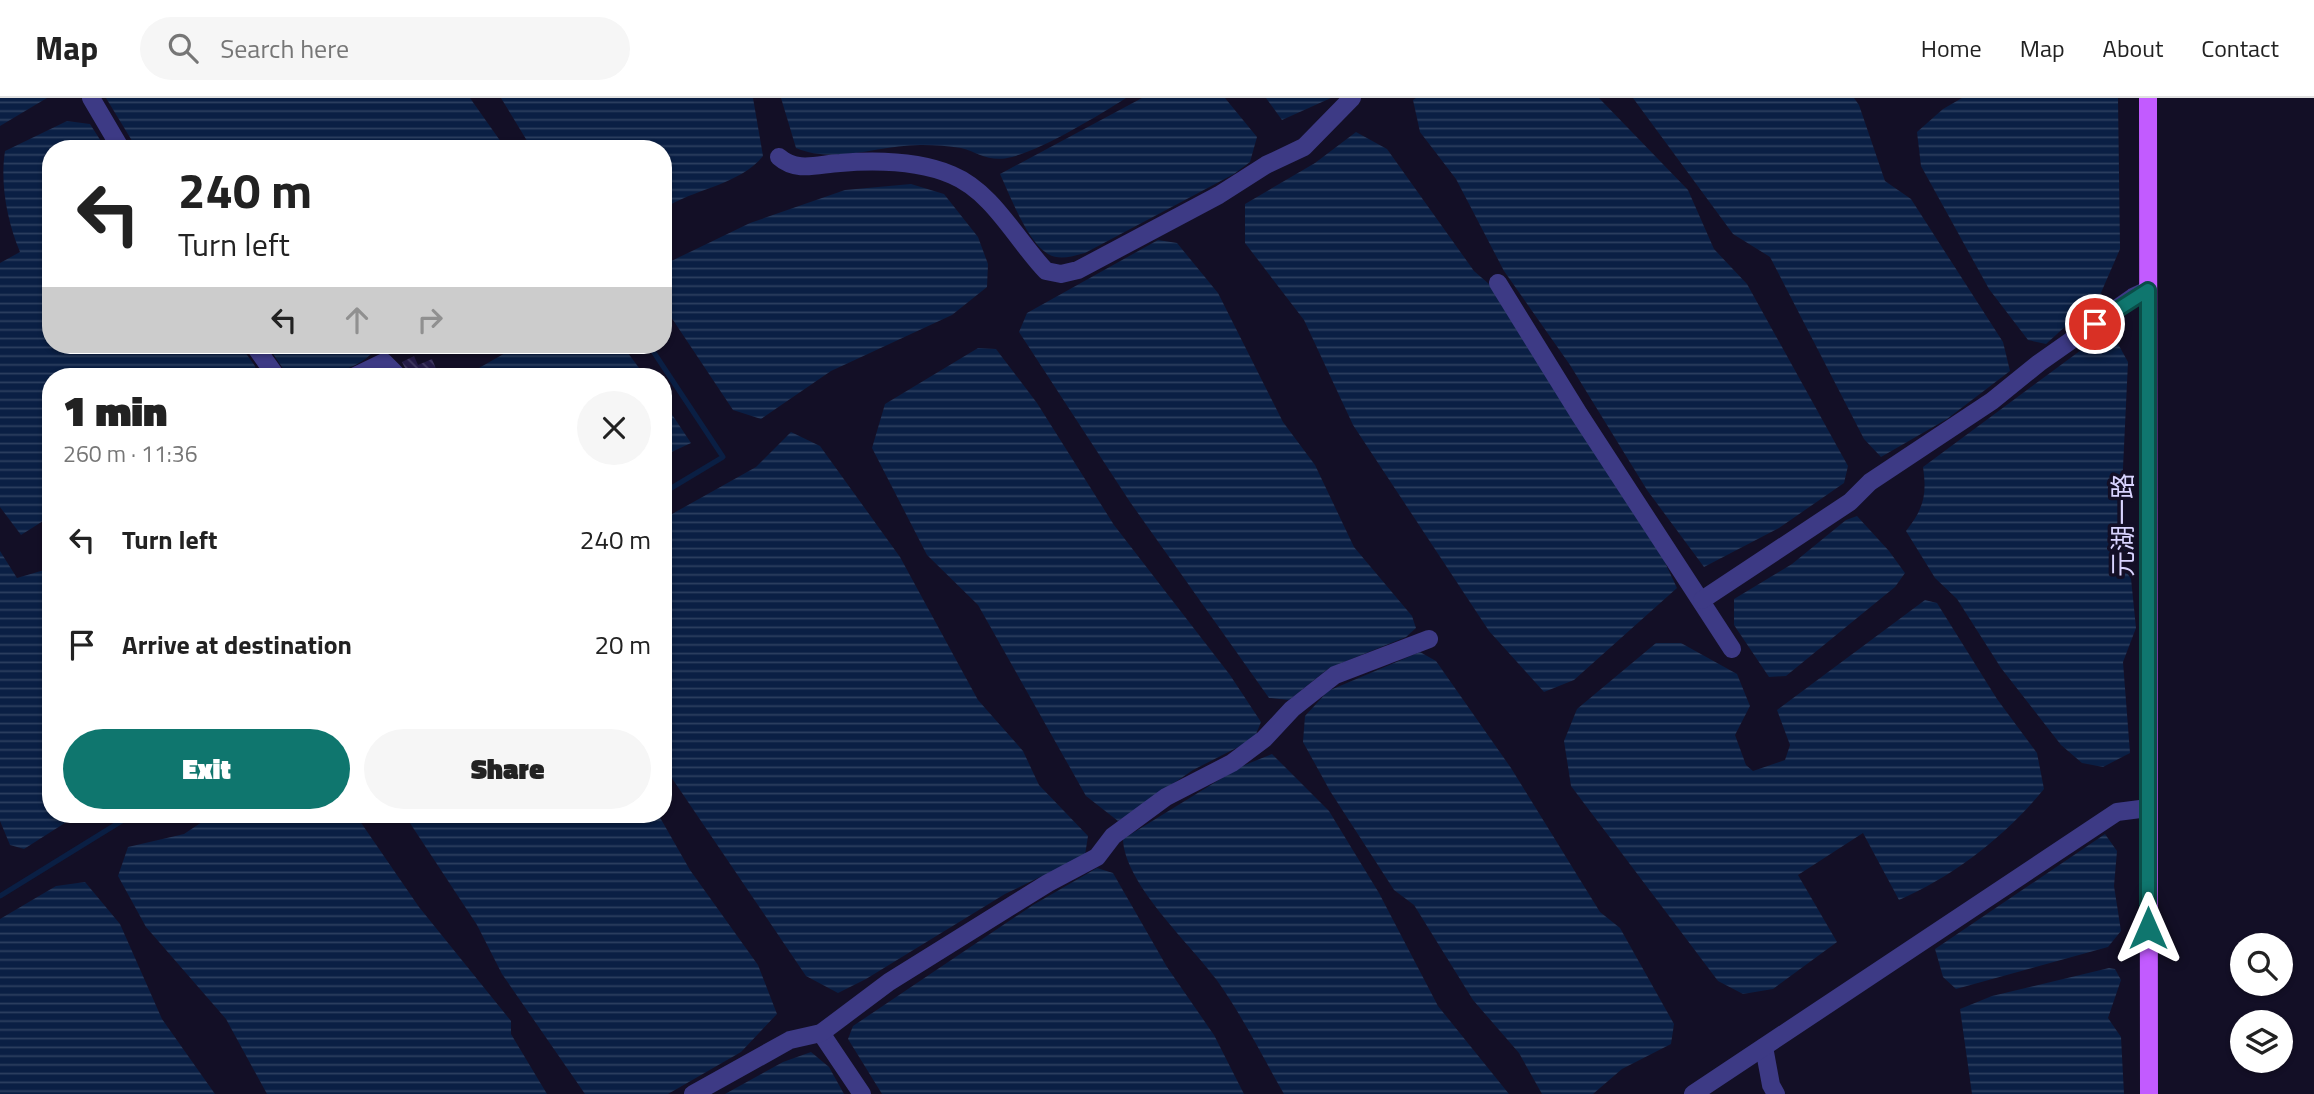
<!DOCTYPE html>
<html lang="en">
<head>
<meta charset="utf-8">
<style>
  :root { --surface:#fff; --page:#f6f6f6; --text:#222; --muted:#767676; --line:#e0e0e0; --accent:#0f766e }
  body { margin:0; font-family:"Titillium Web","Noto Sans SC",sans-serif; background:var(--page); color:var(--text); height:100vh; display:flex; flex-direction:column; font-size:26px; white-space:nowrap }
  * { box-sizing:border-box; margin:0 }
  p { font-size:23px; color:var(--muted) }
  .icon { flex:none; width:38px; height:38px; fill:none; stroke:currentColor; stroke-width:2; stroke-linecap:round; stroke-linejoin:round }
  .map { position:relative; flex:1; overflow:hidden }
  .side { position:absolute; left:42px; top:270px; width:630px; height:455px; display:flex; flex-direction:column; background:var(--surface); border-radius:28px; box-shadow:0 2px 5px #0004 }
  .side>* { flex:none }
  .banner { position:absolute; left:42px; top:42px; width:630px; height:214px; border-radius:28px; box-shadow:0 2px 5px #0004; background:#fff; color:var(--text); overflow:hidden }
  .buttons { position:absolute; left:2230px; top:835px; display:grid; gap:14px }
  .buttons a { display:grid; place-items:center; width:63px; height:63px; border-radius:50%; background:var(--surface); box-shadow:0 2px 5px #0004; font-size:35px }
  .pin { position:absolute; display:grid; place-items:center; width:60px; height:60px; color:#fff; margin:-30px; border:4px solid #fff; border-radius:50%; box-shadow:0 2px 7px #0007 }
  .me { position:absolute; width:77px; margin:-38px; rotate:0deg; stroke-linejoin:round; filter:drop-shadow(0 0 5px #0008) }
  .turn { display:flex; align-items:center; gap:24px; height:147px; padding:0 21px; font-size:32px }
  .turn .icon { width:91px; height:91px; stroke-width:2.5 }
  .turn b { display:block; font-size:49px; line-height:60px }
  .lanes { display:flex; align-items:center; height:66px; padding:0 21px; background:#0003; justify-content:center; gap:35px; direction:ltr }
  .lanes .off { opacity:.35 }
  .round { display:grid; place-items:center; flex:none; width:74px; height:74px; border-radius:37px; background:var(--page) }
  .head { display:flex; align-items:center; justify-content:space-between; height:119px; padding:0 21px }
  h1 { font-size:42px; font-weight:800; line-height:52px }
  .cta { display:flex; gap:14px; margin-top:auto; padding:14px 21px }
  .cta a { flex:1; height:80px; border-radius:42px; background:var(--accent); color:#fff; font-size:28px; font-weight:800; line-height:80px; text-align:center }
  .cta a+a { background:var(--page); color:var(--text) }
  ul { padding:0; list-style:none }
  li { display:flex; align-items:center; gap:21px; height:105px; padding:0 21px }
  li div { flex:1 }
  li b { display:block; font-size:26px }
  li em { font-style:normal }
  header { display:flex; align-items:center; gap:42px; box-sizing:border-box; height:98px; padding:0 35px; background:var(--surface); border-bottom:2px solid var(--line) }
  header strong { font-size:33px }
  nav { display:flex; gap:38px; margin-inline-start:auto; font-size:24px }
  .search { width:490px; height:63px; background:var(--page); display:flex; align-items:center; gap:18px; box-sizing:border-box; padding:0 24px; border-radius:38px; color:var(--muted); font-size:26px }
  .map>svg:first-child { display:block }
  .water { fill:url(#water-rules) }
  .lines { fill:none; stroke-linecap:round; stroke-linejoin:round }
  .stream { stroke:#0a1f44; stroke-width:5 }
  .building { fill:url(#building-back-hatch) }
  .minor { stroke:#3d3a85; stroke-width:18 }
  .major { stroke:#c25bff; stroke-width:18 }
  .route-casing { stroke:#0a4d48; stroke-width:18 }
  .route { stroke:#0f766e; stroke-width:12 }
  .labels { text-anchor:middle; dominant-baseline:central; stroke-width:7; stroke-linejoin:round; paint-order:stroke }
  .street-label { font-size:26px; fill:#d9d4ff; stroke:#130f26 }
</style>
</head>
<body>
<header>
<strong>Map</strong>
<div class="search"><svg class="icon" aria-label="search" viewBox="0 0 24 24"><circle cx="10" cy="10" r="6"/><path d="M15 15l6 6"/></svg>Search here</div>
<nav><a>Home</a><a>Map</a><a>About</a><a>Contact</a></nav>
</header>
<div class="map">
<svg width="2314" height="996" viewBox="0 0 2314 996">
  <defs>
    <pattern id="water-rules" width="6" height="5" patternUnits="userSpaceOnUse" patternTransform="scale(1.75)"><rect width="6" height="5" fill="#0a1f44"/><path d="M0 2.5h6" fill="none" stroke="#2d3f60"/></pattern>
    <pattern id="building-back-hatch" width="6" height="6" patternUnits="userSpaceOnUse" patternTransform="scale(1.75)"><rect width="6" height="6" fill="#241b47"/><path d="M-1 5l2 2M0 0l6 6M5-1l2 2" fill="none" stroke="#433b63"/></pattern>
  </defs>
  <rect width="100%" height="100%" fill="#130f26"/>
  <g class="water">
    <path d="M0,0h47l-47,28z"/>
    <path d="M106,0h364l36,51h-369z"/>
    <path d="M501,0h252l10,58c-23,29 -70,33 -100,53v-60h-131z"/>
    <path d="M781,0h345c-28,18 -83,51 -114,59 -23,6 -32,-4 -51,-9 -12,-2 -26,-3 -38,-3 -41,-1 -88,20 -127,3z"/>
    <path d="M1142,0h83l32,39 -7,25 -16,12 -149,79c-12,3 -25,8 -37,1 -21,-12 -38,-59 -48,-80z"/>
    <path d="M1266,0h65l-49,22z"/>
    <path d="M1416,0h183l89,92 26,59 33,35 101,182 -4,17 -65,45 -75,39 -57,-77 -77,-125 -66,-94 -48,-92 -36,-47 -7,-32z"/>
    <path d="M1633,0h221l5,7 26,76 26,18 92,143 7,29 -63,48 -66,38 -17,-18 -94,-182 -37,-23z"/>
    <path d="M1962,0h156l2,151 -20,46 -54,49 -18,-4 -39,-51 -68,-123 -4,-34 26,-23z"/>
    <path d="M67,23l23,3 16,25h-55v196h189l15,21 2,10h-206v140l-30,19 -21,-28v-244l20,-11c-13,-31 -20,-68 -15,-101z"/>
    <path d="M1356,34l31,17 87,122 15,13 164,253 24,51 -103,92 -30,12 -55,-61 -136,-206 -49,-105 -59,-77v-39l70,-41z"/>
    <path d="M911,86l33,10 34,43 10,27 -1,23 -35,28 -121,56 -70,48 -28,-9 -70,-105v-40l87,-42 95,-33z"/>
    <path d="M1158,142l19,3 41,50 65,129 32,43 39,82 58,69 4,12 -10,9 -77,31 -40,32 -20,-2 -139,-196 -111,-170 8,-19z"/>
    <path d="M2096,241l21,3 11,20 -6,127 14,139 -13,34 7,91 -27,14 -21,-4 -21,-18 -60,-77 -44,-69 -22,-21 -29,-47c18,-23 21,-36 17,-64z"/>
    <path d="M267,247h111c-18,29 -59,31 -90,31z"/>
    <path d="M519,247h103l23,31h-180z"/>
    <path d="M978,250l18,1 41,54 77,122 116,150 31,47 -7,17 -61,31 -75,51 -32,-25 -108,-191 -51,-50 -55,-107 13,-44z"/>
    <path d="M663,303l28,42 -28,13z"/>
    <path d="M791,334l29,14 80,111 78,143 45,51 16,34 49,51 -3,19 -80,39 -139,85 -28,14 -32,-17 -143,-211v-246l93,-52z"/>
    <path d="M1857,418l32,35 16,22 -10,14 -109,89 -17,1 -35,-52v-26l58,-35 54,-44z"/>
    <path d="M0,453l17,27 34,-10v246h28l-55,35 -14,-4 -10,-24z"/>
    <path d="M1925,502l12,3 60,96 40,54 7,36c-37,46 -91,88 -145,111l-36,-67 -65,42 39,67 -64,47 -30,5 -25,-13 -147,-195 -7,-45 13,-32 79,-66h25l56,31 13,32 -15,29 11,30 7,6 32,-11 5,-15 -13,-35z"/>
    <path d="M1420,554l16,9 75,107 89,144 20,16 54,96 -3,20 -49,25 -29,25h-51l-23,-41 -46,-53 -59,-95 -20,-15 -64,-99 -27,-49 2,-26 23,-25z"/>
    <path d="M1272,656l57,57 50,82 59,113 71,88h-225c-22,-38 -42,-79 -68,-115 -26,-35 -92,-96 -93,-140l117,-72z"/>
    <path d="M214,716h141l64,93 92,114v13l36,60h-280l-41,-75 -80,-92 -28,-51 10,-29 56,-13z"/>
    <path d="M404,716h254l32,56 68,95 19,49 -36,38 -73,42h-83l-83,-120 -25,-49z"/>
    <path d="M2105,736l12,17 -3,35 7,45 -13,16 -152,42 -13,-12 -8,-28z"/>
    <path d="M1097,770l16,5 54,94 47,68 30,59h-362l-34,-55 5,-13 180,-121z"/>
    <path d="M85,784l35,42 42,95 53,75h-215v-175l56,-33z"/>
    <path d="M2109,870l6,1 6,11 -13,38 13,19 3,57h-152l-12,-85 32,-13z"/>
    <path d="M811,954l18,15 15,27h-119l58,-32z"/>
  </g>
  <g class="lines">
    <g class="stream">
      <path d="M649,247l74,112 -60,36"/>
      <path d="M0,798l133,-82"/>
    </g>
  </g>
  <path class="building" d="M414,258l4,9 14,-6 7,17h-30l-7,-14z"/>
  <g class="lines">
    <g class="minor">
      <path d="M91,0l30,51"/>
      <path d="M779,59c18,16 40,7 61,6 37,-3 79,-2 112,12 41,17 65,66 94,96l15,3 17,-4 141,-75 47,-30 38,-18 48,-49"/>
      <path d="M1498,185l81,131 153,235"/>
      <path d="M254,247l22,31"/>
      <path d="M355,278l29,-14 14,14"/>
      <path d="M1702,502l148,-98 20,-20 122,-81 47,-38 94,-66 15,-7"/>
      <path d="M821,935l41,61"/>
      <path d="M1764,949l7,38 5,9"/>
      <path d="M693,996l97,-54 31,-7 68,-51 159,-99 49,-26 16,-21 53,-39 66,-34 32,-24 28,-30 43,-34 94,-36"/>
      <path d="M1693,996l424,-282 31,-4"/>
    </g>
    <path class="major" d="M2148,0l1,996"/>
  </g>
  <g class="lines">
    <defs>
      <path id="route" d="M2095,226l53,-34v638"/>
    </defs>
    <use href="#route" class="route-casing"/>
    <use href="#route" class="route"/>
  </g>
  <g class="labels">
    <g class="street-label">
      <text transform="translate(2122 427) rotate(-90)">元湖一路</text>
    </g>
  </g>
</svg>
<div class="buttons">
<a><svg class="icon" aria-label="search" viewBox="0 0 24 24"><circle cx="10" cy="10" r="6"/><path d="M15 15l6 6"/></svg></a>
<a><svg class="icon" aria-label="layers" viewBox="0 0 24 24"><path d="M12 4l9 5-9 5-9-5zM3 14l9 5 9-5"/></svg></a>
</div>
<div class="pin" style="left:2095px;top:226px;background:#d93025"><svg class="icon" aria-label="arrive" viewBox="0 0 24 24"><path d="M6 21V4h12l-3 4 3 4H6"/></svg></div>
<svg class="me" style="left:2148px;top:830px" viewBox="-20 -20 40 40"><path d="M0-17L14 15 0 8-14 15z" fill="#0f766e" stroke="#fff" stroke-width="4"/></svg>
<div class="banner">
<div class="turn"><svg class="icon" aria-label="left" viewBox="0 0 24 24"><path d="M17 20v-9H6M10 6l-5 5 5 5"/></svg><div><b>240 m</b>Turn left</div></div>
<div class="lanes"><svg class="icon" aria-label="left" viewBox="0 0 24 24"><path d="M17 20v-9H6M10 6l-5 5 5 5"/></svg><svg class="icon off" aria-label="ahead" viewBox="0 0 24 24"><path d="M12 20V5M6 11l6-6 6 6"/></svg><svg class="icon off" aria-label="right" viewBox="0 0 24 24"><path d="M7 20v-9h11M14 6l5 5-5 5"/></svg></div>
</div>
<section class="side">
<div class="head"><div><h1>1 min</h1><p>260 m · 11:36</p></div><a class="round"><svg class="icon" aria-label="close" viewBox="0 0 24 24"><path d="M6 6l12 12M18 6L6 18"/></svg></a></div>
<ul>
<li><svg class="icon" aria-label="left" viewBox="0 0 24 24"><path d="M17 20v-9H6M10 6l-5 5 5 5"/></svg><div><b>Turn left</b></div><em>240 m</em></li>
<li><svg class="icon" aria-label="arrive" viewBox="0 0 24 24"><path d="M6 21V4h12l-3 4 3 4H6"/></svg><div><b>Arrive at destination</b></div><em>20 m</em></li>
</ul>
<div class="cta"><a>Exit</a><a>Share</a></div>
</section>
</div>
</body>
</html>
